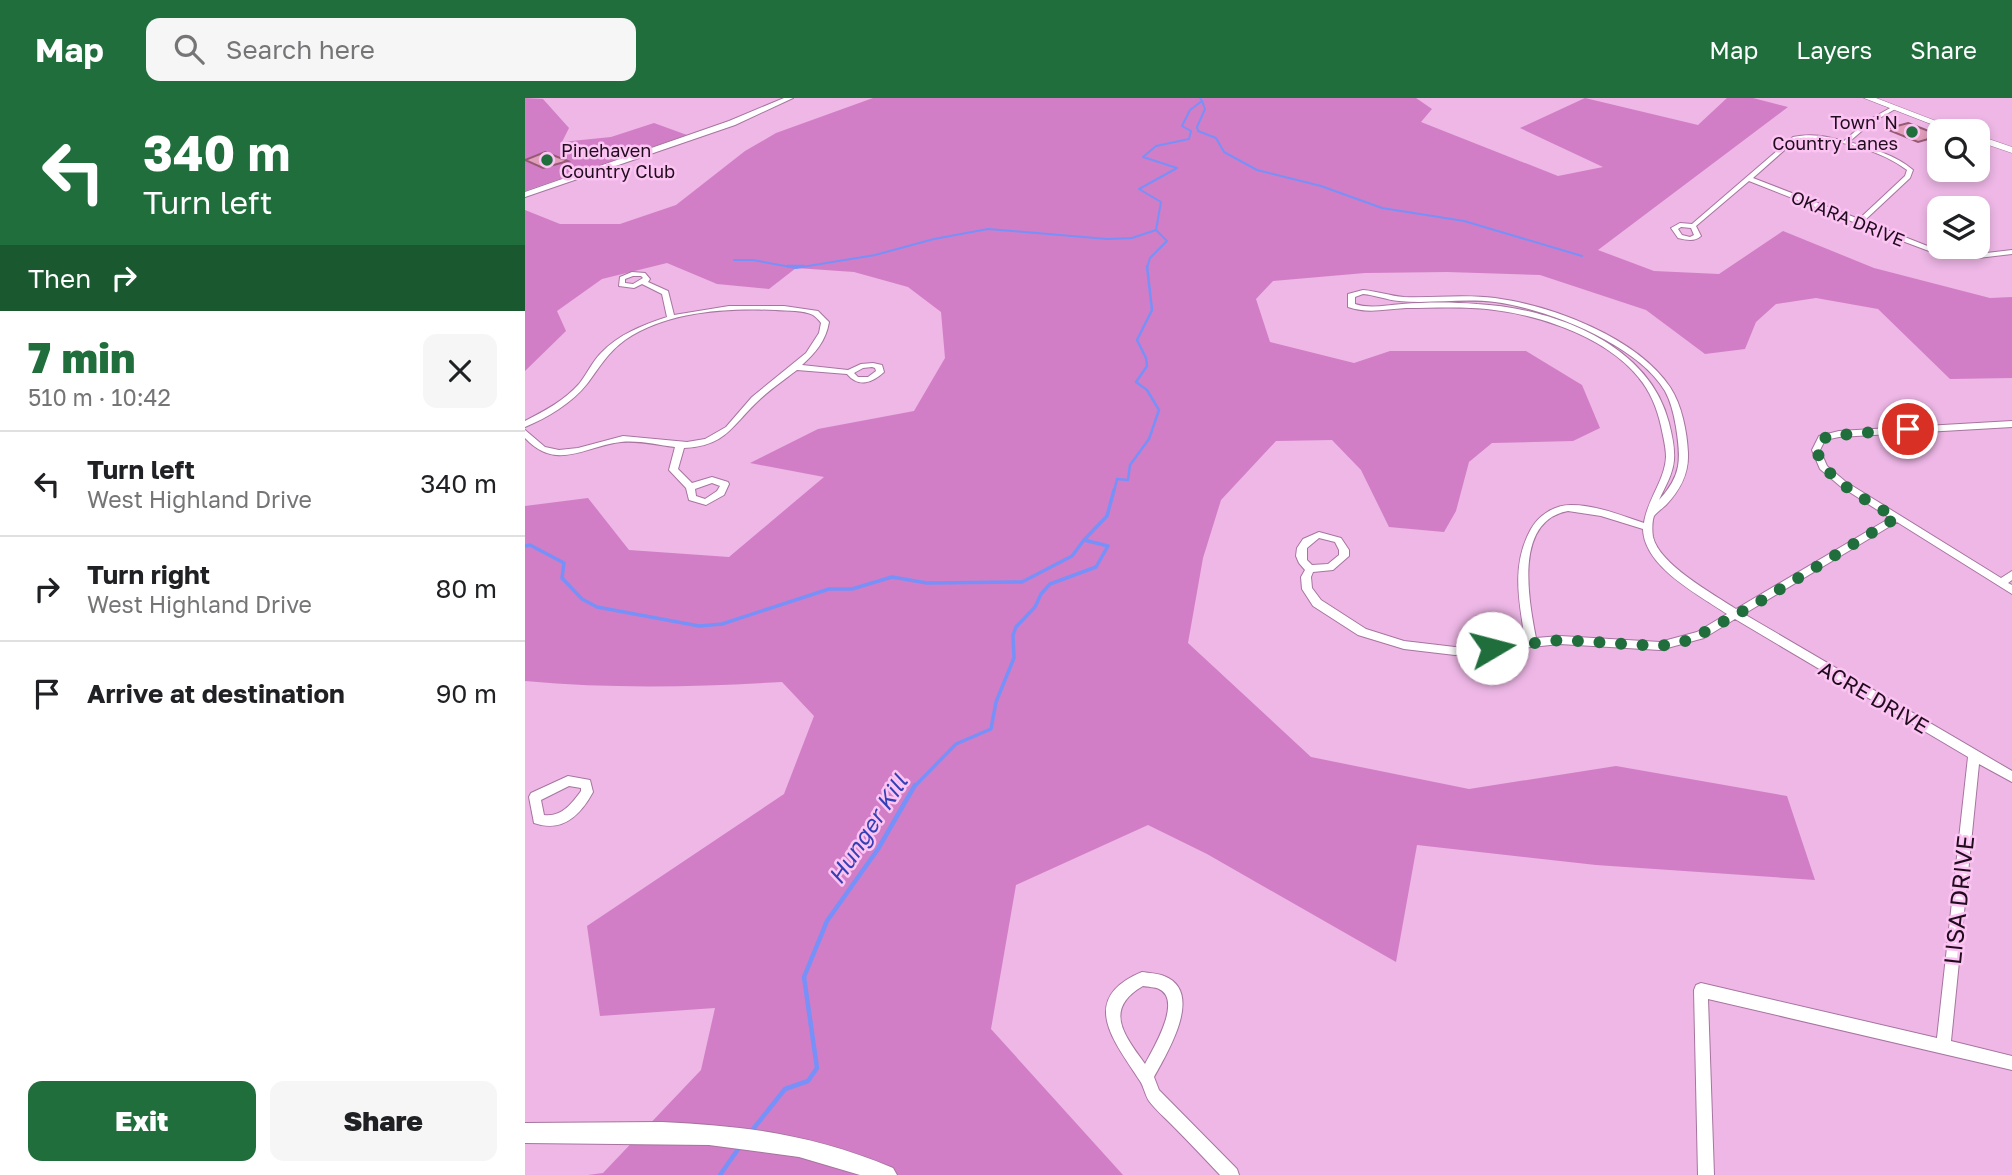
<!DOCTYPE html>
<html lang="en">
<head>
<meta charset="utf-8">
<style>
  :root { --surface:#fff; --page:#f6f6f6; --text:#202124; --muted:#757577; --line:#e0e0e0; --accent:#216e3d }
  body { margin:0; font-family:"Golos Text",sans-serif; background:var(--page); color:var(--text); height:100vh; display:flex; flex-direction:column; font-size:26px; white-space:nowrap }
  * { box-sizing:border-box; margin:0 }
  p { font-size:23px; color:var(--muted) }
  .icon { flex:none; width:38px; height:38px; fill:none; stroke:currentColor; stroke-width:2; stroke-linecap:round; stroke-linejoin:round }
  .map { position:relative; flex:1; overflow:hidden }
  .details { display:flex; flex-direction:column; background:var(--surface); width:525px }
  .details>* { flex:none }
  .guide { background:#216e3d; color:#fff; overflow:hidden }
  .controls { position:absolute; left:1402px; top:21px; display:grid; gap:14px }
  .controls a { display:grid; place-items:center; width:63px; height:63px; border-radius:14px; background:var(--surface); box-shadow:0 4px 10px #0003; font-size:35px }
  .pin { position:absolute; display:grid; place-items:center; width:60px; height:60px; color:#fff; margin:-30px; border:4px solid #fff; border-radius:50%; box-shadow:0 2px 7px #0007 }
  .me { position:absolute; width:77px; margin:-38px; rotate:82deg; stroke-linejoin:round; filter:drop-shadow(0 0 5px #0008) }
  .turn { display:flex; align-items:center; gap:24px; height:147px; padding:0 28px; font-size:32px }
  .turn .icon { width:91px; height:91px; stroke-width:2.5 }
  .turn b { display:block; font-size:49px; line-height:60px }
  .then { display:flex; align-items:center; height:66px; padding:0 28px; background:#0003; gap:14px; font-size:26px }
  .round { display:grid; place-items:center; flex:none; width:74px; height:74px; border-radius:14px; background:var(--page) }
  .head { display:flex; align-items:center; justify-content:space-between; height:119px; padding:0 28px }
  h1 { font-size:42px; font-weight:800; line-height:52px; color:var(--accent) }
  .primary-button { display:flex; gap:14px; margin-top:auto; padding:14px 28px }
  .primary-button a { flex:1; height:80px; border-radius:14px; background:var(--accent); color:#fff; font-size:28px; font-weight:800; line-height:80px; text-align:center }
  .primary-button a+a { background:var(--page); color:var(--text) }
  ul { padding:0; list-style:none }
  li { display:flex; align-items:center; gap:21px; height:105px; padding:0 28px; border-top:2px solid var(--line) }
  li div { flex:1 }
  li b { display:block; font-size:26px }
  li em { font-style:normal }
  header { display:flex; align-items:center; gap:42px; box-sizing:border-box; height:98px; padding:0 35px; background:var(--accent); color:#fff }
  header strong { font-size:33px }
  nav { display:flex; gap:38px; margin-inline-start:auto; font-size:24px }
  .search { width:490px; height:63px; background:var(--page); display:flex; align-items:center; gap:18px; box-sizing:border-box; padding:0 24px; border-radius:14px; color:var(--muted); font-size:26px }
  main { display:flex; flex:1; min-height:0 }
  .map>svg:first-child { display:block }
  .green { fill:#d17ec6 }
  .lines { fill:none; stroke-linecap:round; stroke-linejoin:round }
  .stream-far3 { stroke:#7891f8; stroke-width:2 }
  .stream-far2 { stroke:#7891f8; stroke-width:2.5 }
  .stream-far1 { stroke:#7891f8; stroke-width:3.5 }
  .stream { stroke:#7891f8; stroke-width:4.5 }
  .building { fill:#e29fbc; stroke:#975a75; stroke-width:2 }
  .minor-casing { stroke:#a774a0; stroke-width:2 }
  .tertiary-casing { stroke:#a774a0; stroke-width:2 }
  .primary-casing { stroke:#a774a0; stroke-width:1 }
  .minor { fill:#fff; fill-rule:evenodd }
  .tertiary { fill:#fff; fill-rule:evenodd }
  .primary { fill:#fff; fill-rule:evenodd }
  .route { stroke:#216e3d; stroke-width:12; stroke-dasharray:0 21.6 }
  .poi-dot { fill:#216e3d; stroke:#fcc4f3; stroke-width:2.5 }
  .labels { text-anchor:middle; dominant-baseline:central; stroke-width:5; stroke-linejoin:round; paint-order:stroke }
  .far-poi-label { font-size:18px; fill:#200c1d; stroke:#fcc4f3; text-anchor:end }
  .far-street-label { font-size:18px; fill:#200c1d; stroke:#fcc4f3 }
  .street-label { font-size:21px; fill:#200c1d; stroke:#fcc4f3 }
  .water-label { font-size:23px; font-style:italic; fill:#333fb5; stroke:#fcc4f3 }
  .near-street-label { font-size:24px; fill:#200c1d; stroke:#fcc4f3 }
</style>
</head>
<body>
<header>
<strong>Map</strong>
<div class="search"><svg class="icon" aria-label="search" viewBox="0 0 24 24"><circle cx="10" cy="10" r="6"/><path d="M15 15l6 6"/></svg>Search here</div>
<nav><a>Map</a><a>Layers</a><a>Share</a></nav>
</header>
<main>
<section class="details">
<div class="guide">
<div class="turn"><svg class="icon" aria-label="left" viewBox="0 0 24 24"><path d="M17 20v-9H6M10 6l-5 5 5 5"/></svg><div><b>340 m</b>Turn left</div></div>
<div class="then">Then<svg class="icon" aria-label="right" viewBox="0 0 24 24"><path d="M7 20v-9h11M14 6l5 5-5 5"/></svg></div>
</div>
<div class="head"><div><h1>7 min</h1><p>510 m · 10:42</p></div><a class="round"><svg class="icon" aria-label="close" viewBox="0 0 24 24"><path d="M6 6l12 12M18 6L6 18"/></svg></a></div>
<ul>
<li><svg class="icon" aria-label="left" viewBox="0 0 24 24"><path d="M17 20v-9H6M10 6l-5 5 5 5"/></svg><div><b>Turn left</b><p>West Highland Drive</p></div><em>340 m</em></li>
<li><svg class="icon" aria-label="right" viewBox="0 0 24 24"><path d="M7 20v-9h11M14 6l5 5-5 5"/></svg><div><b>Turn right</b><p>West Highland Drive</p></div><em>80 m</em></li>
<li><svg class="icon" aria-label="arrive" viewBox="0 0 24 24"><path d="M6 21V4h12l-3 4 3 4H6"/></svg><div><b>Arrive at destination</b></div><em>90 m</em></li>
</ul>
<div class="primary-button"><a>Exit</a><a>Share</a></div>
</section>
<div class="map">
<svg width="1487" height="1077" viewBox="0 0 1487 1077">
  <rect width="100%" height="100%" fill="#eeb7e6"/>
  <g class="green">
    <path d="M0,0l18,1 26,29 -7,14 49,-5 43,-14 33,12 -162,56z"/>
    <path d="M348,0h543l16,11 -11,13 137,54 45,-9 -83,-39 65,-30 113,27 29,-27h26l35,9 -190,143 56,21 65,3 64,-43 91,37 116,30 22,-1v81l-62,1 -72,-70 -62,-11 -40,6 -20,18 -11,27 -40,5 -59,-44 -106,-35 -93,-3 -82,1 -92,8 -17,18 14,43 84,21 36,-12h136l56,34 18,43 -27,13 -81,2 -23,19 -13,49 -12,21 -55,-5 -28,-57 -29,-30 -56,1 -55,59 -18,58 -15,85 123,114 158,32 147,-23 171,30 28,84 -219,-15 -179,-20 -21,117 -189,-108 -59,-29 -132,60 -25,144 132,146h-535l15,-2 98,-103 14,-62 -115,8 -13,-90 197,-132 30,-78 -32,-34c-86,5 -170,7 -257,-1v-175l63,-8 41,52 100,7 95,-80 -74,-14 68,-34 96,-18 31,-53 -4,-46 -33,-25 -54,-15 -58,-4 -27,21 -52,-5 -50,-21 -65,16 -45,32 9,20 -41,40v-161l35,14h60l56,-19 69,-54 31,-18z"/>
  </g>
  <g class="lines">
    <g class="stream-far3">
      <path d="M677,3l3,8 -8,18 1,4 18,7 8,14 33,18 64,16 61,22 82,13 118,35"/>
      <path d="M209,162h19l43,8 79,-13 59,-16 54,-10 119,10 25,-1 24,-8"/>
      <path d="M622,170l3,-10 17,-17 -11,-11 5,-28 -22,-13 38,-21 -34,-11 13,-11 33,-7 2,-8 -9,-5 8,-16 12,-9 -2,-3"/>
    </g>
    <g class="stream-far2">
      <path d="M262,168h17"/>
      <path d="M589,394l3,-13 11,1 2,-15 19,-26 10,-29 -12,-20 -11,-8 11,-16 -1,-8 -9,-18 15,-30 -5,-44"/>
    </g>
    <g class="stream-far1">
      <path d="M0,448l5,-1 34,18 -2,15 20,21 15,8 102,19 23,-2 107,-35h23l40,-12 35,6 95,-1 50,-26 12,-16"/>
      <path d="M389,689l42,-43 35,-15 5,-27 18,-44 -1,-23 3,-8 19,-20 6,-13 9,-10 46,-17 12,-21 -24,-6 23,-24 7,-26"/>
    </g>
    <g class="stream">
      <path d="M225,1035l35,-44 23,-8 9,-13 -13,-91 23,-56 51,-72 37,-64"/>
      <path d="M195,1077l21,-30"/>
    </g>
  </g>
  <g class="building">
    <path d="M1383,25l31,12v1l-21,6 -32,-13z"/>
    <path d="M20,54l5,2 18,7 -25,7 -18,-8z"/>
  </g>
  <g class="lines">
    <defs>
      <g id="minor">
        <path d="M1367,9l5,1 -26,15 -22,19c22,6 47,13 64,28l-3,8 -46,43 66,26 48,7 34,-4v4l-34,4 -49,-7 -72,-27 -1,-1 -107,-42 -53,45 5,10c-7,6 -14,4 -23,2l-7,-10 9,-5 12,1 101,-87c18,-4 34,-1 51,4l23,-20zM1280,40c34,2 74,11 102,32l-2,6 -46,43 -106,-41 44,-39zM1156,129l10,1 3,7 -4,2 -8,-2 -4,-6z"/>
        <path d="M107,174l13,1 5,6 -2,3 20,9 6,24 55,-9h55l34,5 11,11c-3,19 -14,31 -27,43l46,5 13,-6 12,-1 9,2 2,7c-12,11 -25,16 -37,2l-50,-4c-13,10 -28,20 -40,32 -26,25 -32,44 -73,46l-6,21 14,14 20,-6 16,5 1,2 -5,11 -18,10 -17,-5 -3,-12 -17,-18 6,-23c-18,-2 -36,-7 -54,-5 -36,4 -64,30 -96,-4v-8l20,17 14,3 19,-2 45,-12 64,6 18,-3 21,-12 26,-30 54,-44 13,-20 2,-10c-2,-3 -5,-6 -8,-8 -9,-5 -26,-4 -37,-5 -50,-2 -108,1 -151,30 -17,12 -26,28 -38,44 -15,19 -40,34 -62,43v-6c19,-10 39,-20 54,-37 8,-10 13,-22 22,-31 18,-19 42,-28 66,-36l-5,-23 -20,-10 -8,4 -15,-2 1,-9zM108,178h8l2,2 -10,6 -8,-1v-4zM347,269l3,1 1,3 -8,6h-10l-4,-4 9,-5zM187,385l8,3 -3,5 -12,8 -9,-3 -1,-7z"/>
        <path d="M838,192c14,1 27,6 41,7 30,1 61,-3 91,1 58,8 141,39 175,89 12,18 17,45 18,66 1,21 -8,37 -22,52 -3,3 -10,8 -12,11 -2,5 -2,15 -1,21 6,27 60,57 83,72l154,-91 -50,-32 -20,-17 -8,-19 7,-14 20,-5 173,-10v6l-173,10 -14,3 -5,10 7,16 19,16 155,96 11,-7v9l-4,3 4,2v9l-115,-72 -153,92 268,157v11l-33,-18 -28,277 61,15v14l-304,-71 6,176h-16l-4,-185 2,-5 5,-2 236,55 31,-281 -233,-138 -31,19 -44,12 -100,-6 -105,11 -51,-6 -46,-14 -45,-29 -11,-17 -1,-12 4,-7 -6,-7 -3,-7 1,-8 6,-9 16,-7 22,6 8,12v6l-16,14 -20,2 -2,5 1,11 9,12 45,29 38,12 51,6 70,-8c-6,-38 -14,-74 6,-110 8,-14 23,-24 40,-24 25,0 49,10 73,18 3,-23 21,-43 22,-66 0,-10 -3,-21 -5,-31 -4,-18 -11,-35 -22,-48 -36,-45 -113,-68 -168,-70 -22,-1 -43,0 -65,0 -20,1 -38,6 -58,-1v-13zM838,196c12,1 24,6 36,7 32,3 64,-3 96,1 52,7 142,42 170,89 6,11 9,24 11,36 5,32 6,48 -17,73 6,-13 14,-26 15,-40 1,-12 -2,-25 -5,-37 -20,-80 -117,-115 -192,-119 -24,-2 -50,-2 -75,0 -16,1 -32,5 -47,0v-7zM1043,413l33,5 42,13c1,38 56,66 84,85l-30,18 -37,10 -100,-6 -24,2c-7,-37 -23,-117 32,-127zM794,440l16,4 4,8v5l-11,9 -16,1 -5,-5v-12z"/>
        <path d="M43,678l22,4 3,12c-13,24 -31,41 -59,31l-5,-26 2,-4zM44,688l12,2v3c-10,14 -20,26 -37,24l-3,-15z"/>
        <path d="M617,874c7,1 15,1 22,4 41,16 3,77 -10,101l5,13 78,79 2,6h-19c-16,-17 -32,-34 -49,-51 -7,-7 -16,-15 -22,-23 -4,-6 -5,-14 -9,-20 -25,-39 -63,-82 2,-109zM618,888c5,1 12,1 16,3 24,11 -6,60 -14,75 -21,-29 -42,-55 -2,-78z"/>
      </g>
      <g id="tertiary">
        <path d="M259,0h9l-58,27 -210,72v-5l204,-71z"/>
        <path d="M137,1024c86,4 152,13 231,46l4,7h-37l-61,-18 -90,-12 -184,-2v-20z"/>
      </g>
      <g id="primary">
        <path d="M1339,0h12l86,33h-13z"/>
        <path d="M1452,37l35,12v6l-35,-12z"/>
      </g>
    </defs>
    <use href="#minor" class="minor-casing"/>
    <use href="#tertiary" class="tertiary-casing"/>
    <use href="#primary" class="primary-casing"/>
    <use href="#minor" class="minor"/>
    <use href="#tertiary" class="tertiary"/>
    <use href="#primary" class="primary"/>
  </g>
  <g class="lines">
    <path class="route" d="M967,550l68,-8 100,6 30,-6 64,-35 142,-87c-22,-14 -86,-45 -78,-75l10,-7 80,-7"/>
  </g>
  <g class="poi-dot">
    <circle cx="1387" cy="34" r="7"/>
    <circle cx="22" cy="62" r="7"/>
  </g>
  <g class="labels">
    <g class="far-poi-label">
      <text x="1373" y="24">Town' N<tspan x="1373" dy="21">Country Lanes</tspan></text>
      <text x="36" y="52" text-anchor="start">Pinehaven<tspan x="36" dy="21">Country Club</tspan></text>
    </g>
    <g class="far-street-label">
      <text transform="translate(1323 120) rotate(22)">OKARA DRIVE</text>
    </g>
    <g class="street-label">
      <text transform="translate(1349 599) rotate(30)">ACRE DRIVE</text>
    </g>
    <g class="water-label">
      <text transform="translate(342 731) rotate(-57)">Hunger Kill</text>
    </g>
    <g class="near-street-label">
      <text transform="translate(1433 802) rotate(-84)">LISA DRIVE</text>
    </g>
  </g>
</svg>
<div class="controls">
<a><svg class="icon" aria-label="search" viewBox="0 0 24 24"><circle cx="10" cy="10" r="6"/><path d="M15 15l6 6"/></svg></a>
<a><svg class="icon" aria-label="layers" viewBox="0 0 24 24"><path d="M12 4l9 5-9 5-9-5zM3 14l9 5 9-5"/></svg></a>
</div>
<div class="pin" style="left:1383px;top:331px;background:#d93025"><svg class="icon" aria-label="arrive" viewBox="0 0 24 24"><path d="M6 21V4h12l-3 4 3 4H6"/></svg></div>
<svg class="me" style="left:967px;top:550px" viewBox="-20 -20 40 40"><circle r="19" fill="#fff"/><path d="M0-13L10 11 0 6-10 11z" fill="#216e3d"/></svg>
</div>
</main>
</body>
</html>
